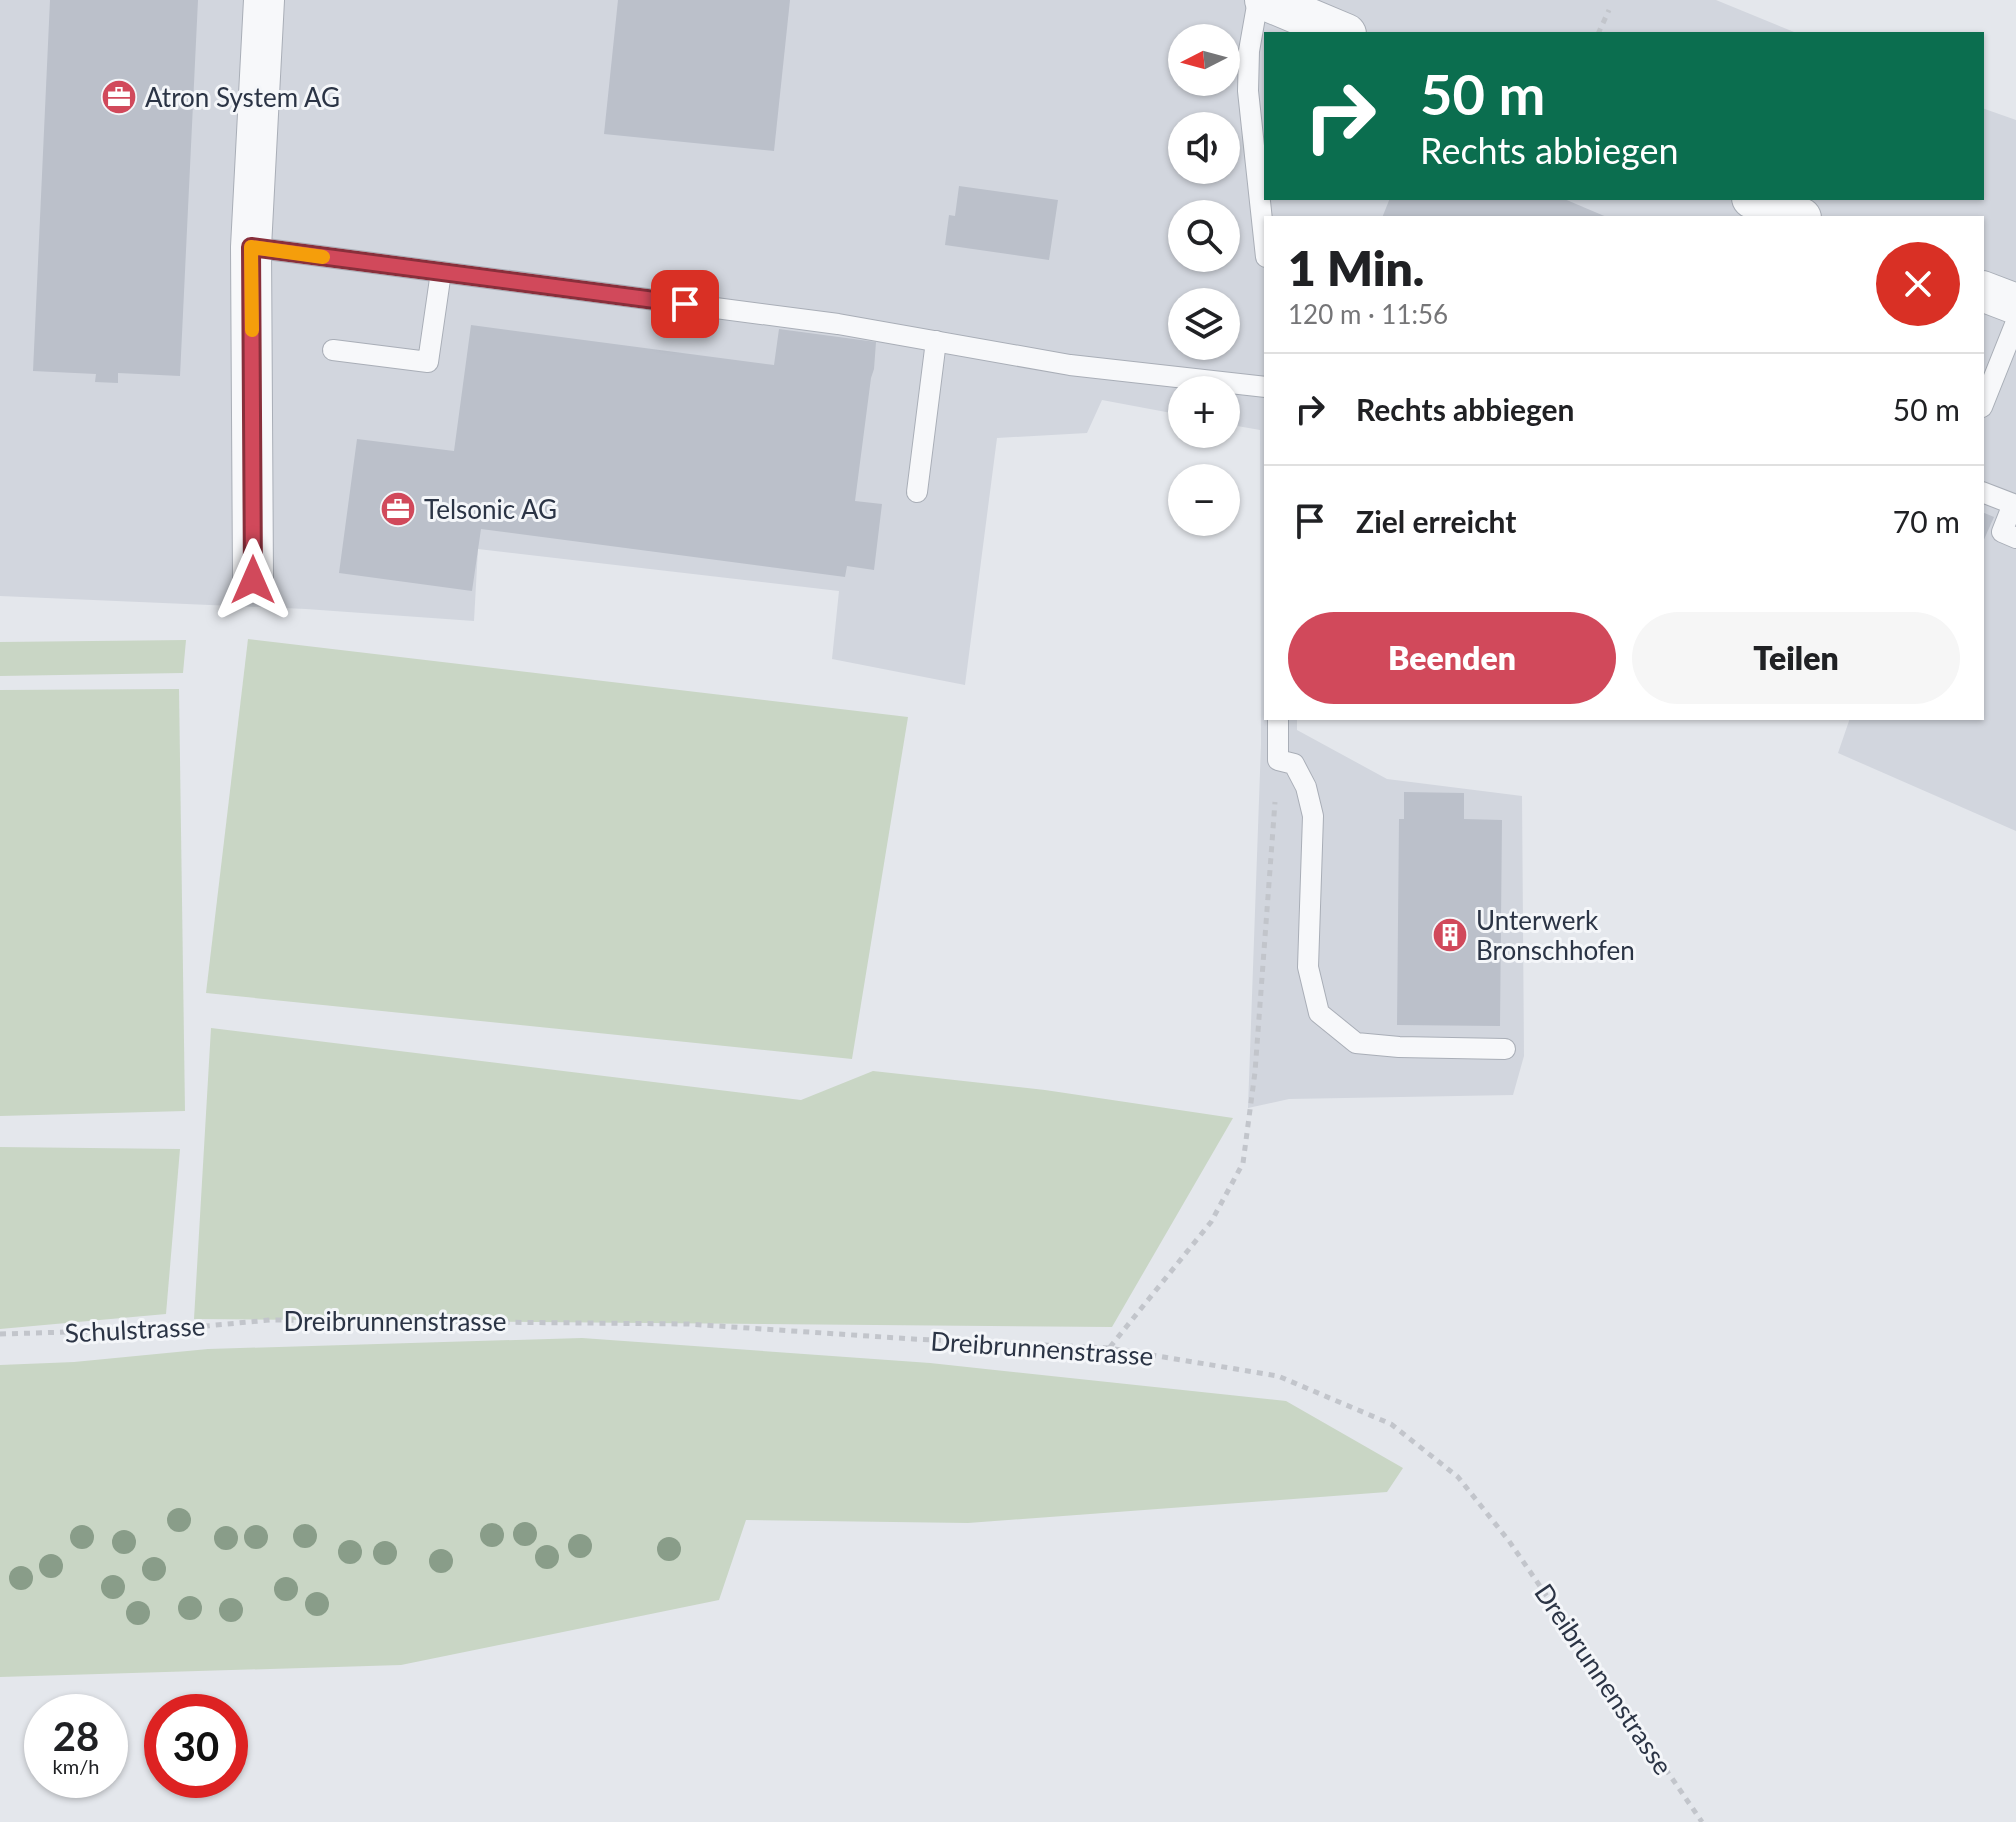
<!DOCTYPE html>
<html lang="de">
<head>
<meta charset="utf-8">
<style>
  :root { --surface:#fff; --page:#f6f6f6; --text:#202124; --muted:#757577; --line:#e0e0e0; --accent:#d1495b }
  body { margin:0; font-family:Lato,sans-serif; background:var(--page); color:var(--text); height:100vh; display:flex; flex-direction:column; font-size:30px; white-space:nowrap }
  * { box-sizing:border-box; margin:0 }
  p { font-size:26px; color:var(--muted) }
  .icon { flex:none; width:44px; height:44px; fill:none; stroke:currentColor; stroke-width:2; stroke-linecap:round; stroke-linejoin:round }
  .map { position:relative; flex:1; overflow:hidden }
  .panel { position:absolute; left:1264px; top:216px; width:720px; height:504px; display:flex; flex-direction:column; background:var(--surface); border-radius:0px; box-shadow:0 2px 6px #0004 }
  .panel>* { flex:none }
  .hud { position:absolute; left:1264px; top:32px; width:720px; height:168px; border-radius:0px; box-shadow:0 2px 6px #0004; background:#0b6e4f; color:#fff; overflow:hidden }
  .needle { width:52px; rotate:264deg }
  .controls { position:absolute; left:1168px; top:24px; display:grid; gap:16px }
  .controls a { display:grid; place-items:center; width:72px; height:72px; border-radius:50%; background:var(--surface); box-shadow:0 2px 6px #0004; font-size:40px }
  .speed { position:absolute; left:24px; top:1694px; display:flex; gap:16px; font-size:40px; font-weight:700; text-align:center }
  .speed>* { display:grid; place-content:center; width:104px; height:104px; border-radius:50%; background:var(--surface); box-shadow:0 2px 6px #0004; line-height:1 }
  .speed small { font-size:20px; font-weight:400 }
  .speed .limit { border:12px solid #d22; background:#fff; color:#111 }
  .pin { position:absolute; display:grid; place-items:center; width:68px; height:68px; color:#fff; margin:-34px; border-radius:16px; box-shadow:0 4px 12px #0006 }
  .me { position:absolute; width:88px; margin:-44px; rotate:0deg; stroke-linejoin:round; filter:drop-shadow(0 0 6px #0008) }
  .turn { display:flex; align-items:center; gap:28px; height:168px; padding:0 24px; font-size:36px }
  .turn .icon { width:104px; height:104px; stroke-width:2.5 }
  .turn b { display:block; font-size:56px; line-height:68px }
  .round { display:grid; place-items:center; flex:none; width:84px; height:84px; border-radius:42px; background:var(--page) }
  .head { display:flex; align-items:center; justify-content:space-between; height:136px; padding:0 24px }
  h1 { font-size:48px; font-weight:800; line-height:60px }
  .action { display:flex; gap:16px; margin-top:auto; padding:16px 24px }
  .action a { flex:1; height:92px; border-radius:48px; background:var(--accent); color:#fff; font-size:32px; font-weight:800; line-height:92px; text-align:center }
  .action a+a { background:var(--page); color:var(--text) }
  ul { padding:0; list-style:none }
  li { display:flex; align-items:center; gap:24px; height:112px; padding:0 24px; border-top:2px solid var(--line) }
  li div { flex:1 }
  li b { display:block; font-size:30px }
  li em { font-style:normal }
  .map>svg:first-child { display:block }
  .built { fill:#d2d6de; fill-rule:evenodd }
  .green { fill:#c9d6c5 }
  .building { fill:#bbc0ca }
  .lines { fill:none; stroke-linecap:round; stroke-linejoin:round }
  .lane-casing { stroke:#a9aeb7; stroke-width:22 }
  .street-casing { stroke:#a9aeb7; stroke-width:42 }
  .path { stroke:#c2c5cb; stroke-width:5; stroke-dasharray:6 6; stroke-linecap:butt }
  .lane { stroke:#f7f8fa; stroke-width:20 }
  .street { stroke:#f7f8fa; stroke-width:40 }
  .tree { fill:#899d89 }
  .route-casing { stroke:#882f3b; stroke-width:20 }
  .route { stroke:#d1495b; stroke-width:14 }
  .slow { stroke:#f59e0b; stroke-width:14 }
  .labels { text-anchor:middle; dominant-baseline:central; stroke-width:6; stroke-linejoin:round; paint-order:stroke }
  .poi-label { font-size:26px; fill:#2b3445; stroke:#f4f6f9; text-anchor:start }
  .street-label { font-size:26px; fill:#2b3445; stroke:#f4f6f9 }
</style>
</head>
<body>
<div class="map">
<svg width="2016" height="1822" viewBox="0 0 2016 1822">
  <rect width="100%" height="100%" fill="#e4e7ec"/>
  <path class="built" d="M0,0h1716l83,34h-533v164h716v-90l34,12v711l-178,-78 12,-35h132v-500h-716v500h31v12l90,49 135,17 2,260 -11,39 -224,4 -41,9 13,-364 -1,-314 -34,-6v-34h-44v25l-80,-15 -15,33 -90,5 -32,247 -133,-26 7,-68 -361,-42 -4,72 -168,-12 -306,-13zM1182,38h44v44h-44zM1182,126h44v44h-44zM1182,214h44v44h-44zM1182,302h44v44h-44z"/>
  <g class="green">
    <path d="M248,639l660,78 -56,342 -646,-66z"/>
    <path d="M186,640l-3,33 -183,3v-34z"/>
    <path d="M179,689l6,422 -185,5v-426z"/>
    <path d="M211,1028l590,72 72,-29 172,19 188,28 -121,209 -918,-8z"/>
    <path d="M0,1147l180,2 -14,165 -166,15z"/>
    <path d="M582,1338l348,25 356,38 117,67 -16,24 -419,31 -222,-3 -27,80 -318,65 -401,12v-312l74,-3 134,-13z"/>
  </g>
  <g class="building">
    <path d="M50,0h148l-18,376 -62,-3v10l-23,-1 1,-8 -63,-3z"/>
    <path d="M618,0h172l-16,151 -170,-17z"/>
    <path d="M959,186l99,14 -9,60 -104,-15 4,-30 6,1z"/>
    <path d="M1390,198h172l47,20h-227z"/>
    <path d="M471,325l303,40 5,-36 97,13 -2,27 -3,9 -16,123 27,3 -8,66 -27,-4 -2,11 -364,-48 -9,62 -133,-18 18,-134 97,12z"/>
    <path d="M1982,512l12,5 -12,27z"/>
    <path d="M1404,792l60,1v26l38,1 -2,206 -103,-1 2,-206h5z"/>
  </g>
  <g class="lines">
    <defs>
      <g id="lane">
        <path d="M1258,0l-9,51 -1,40 18,166"/>
        <path d="M251,247l587,77 232,41 196,22"/>
        <path d="M333,350l95,12 13,-90"/>
        <path d="M1982,407l34,-85"/>
        <path d="M917,492l19,-151"/>
        <path d="M1982,492l31,12 -11,28 14,6"/>
        <path d="M1278,718v42l16,4 12,23 7,29 -5,151 11,46 37,30 43,4 106,2"/>
      </g>
      <g id="street">
        <path d="M1265,0l81,34"/>
        <path d="M1752,198l49,20"/>
        <path d="M1982,291l34,13"/>
        <path d="M253,580l-2,-333 13,-247"/>
      </g>
    </defs>
    <use href="#lane" class="lane-casing"/>
    <use href="#street" class="street-casing"/>
    <g class="path">
      <path d="M1598,34l11,-24"/>
      <path d="M0,1334l174,-5 96,-9 418,4 225,15 196,9 169,28 113,48 67,53 51,64 193,281"/>
      <path d="M1110,1347l101,-125 32,-59 12,-91 20,-270"/>
    </g>
    <use href="#lane" class="lane"/>
    <use href="#street" class="street"/>
  </g>
  <g class="tree">
    <circle cx="179" cy="1520" r="12"/>
    <circle cx="525" cy="1534" r="12"/>
    <circle cx="492" cy="1535" r="12"/>
    <circle cx="305" cy="1536" r="12"/>
    <circle cx="82" cy="1537" r="12"/>
    <circle cx="256" cy="1537" r="12"/>
    <circle cx="226" cy="1538" r="12"/>
    <circle cx="124" cy="1542" r="12"/>
    <circle cx="580" cy="1546" r="12"/>
    <circle cx="669" cy="1549" r="12"/>
    <circle cx="350" cy="1552" r="12"/>
    <circle cx="385" cy="1553" r="12"/>
    <circle cx="547" cy="1557" r="12"/>
    <circle cx="441" cy="1561" r="12"/>
    <circle cx="51" cy="1566" r="12"/>
    <circle cx="154" cy="1569" r="12"/>
    <circle cx="21" cy="1578" r="12"/>
    <circle cx="113" cy="1587" r="12"/>
    <circle cx="286" cy="1589" r="12"/>
    <circle cx="317" cy="1604" r="12"/>
    <circle cx="190" cy="1608" r="12"/>
    <circle cx="231" cy="1610" r="12"/>
    <circle cx="138" cy="1613" r="12"/>
  </g>
  <g class="lines">
    <defs>
      <path id="route" d="M253,580l-2,-333 434,57"/>
    </defs>
    <use href="#route" class="route-casing"/>
    <use href="#route" class="route"/>
    <path class="slow" d="M252,330l-1,-83 72,10"/>
  </g>
  <defs>
    <symbol id="office-disc" viewBox="-11 -11 22 22"><circle r="9.5" fill="#d1495b" stroke="#f4f6f9"/><path d="M-6-3h4V-5.5h4V-3h4V5H-6ZM-1-4.5V-3h2v-1.5ZM-6 0V1H6V0Z" fill="#fff"/></symbol>
    <symbol id="building-disc" viewBox="-11 -11 22 22"><circle r="9.5" fill="#d1495b" stroke="#f4f6f9"/><path d="M-4-6H4V6H1V3H-1V6H-4ZM-2.5-4.3h1.7v1.8h-1.7ZM.8-4.3h1.7v1.8H.8ZM-2.5-1h1.7V.8h-1.7ZM.8-1h1.7V.8H.8Z" fill="#fff"/></symbol>
  </defs>
  <g fill-rule="evenodd">
    <use href="#office-disc" x="99" y="77" width="40" height="40"/>
    <use href="#office-disc" x="378" y="489" width="40" height="40"/>
    <use href="#building-disc" x="1430" y="915" width="40" height="40"/>
  </g>
  <g class="labels">
    <g class="poi-label">
      <text x="145" y="97">Atron System AG</text>
      <text x="424" y="509">Telsonic AG</text>
      <text x="1476" y="920">Unterwerk<tspan x="1476" dy="30">Bronschhofen</tspan></text>
    </g>
    <g class="street-label">
      <text x="395" y="1321">Dreibrunnenstrasse</text>
      <text transform="translate(135 1329) rotate(-3)">Schulstrasse</text>
      <text transform="translate(1042 1348) rotate(4)">Dreibrunnenstrasse</text>
      <text transform="translate(1604 1679) rotate(56)">Dreibrunnenstrasse</text>
    </g>
  </g>
</svg>
<div class="controls">
<a><svg class="needle" viewBox="-14 -14 28 28"><path d="M0-13l5 13h-10z" fill="#e53935"/><path d="M0 13l5-13h-10z" fill="#757577"/></svg></a>
<a><svg class="icon" aria-label="sound" viewBox="0 0 24 24"><path d="M4 9h4l5-4v14l-5-4H4zM17 9q2 3 0 6"/></svg></a>
<a><svg class="icon" aria-label="search" viewBox="0 0 24 24"><circle cx="10" cy="10" r="6"/><path d="M15 15l6 6"/></svg></a>
<a><svg class="icon" aria-label="layers" viewBox="0 0 24 24"><path d="M12 4l9 5-9 5-9-5zM3 14l9 5 9-5"/></svg></a>
<a>+</a>
<a>−</a>
</div>
<div class="speed"><div>28<small>km/h</small></div><div class="limit">30</div></div>
<div class="pin" style="left:685px;top:304px;background:#d93025"><svg class="icon" aria-label="arrive" viewBox="0 0 24 24"><path d="M6 21V4h12l-3 4 3 4H6"/></svg></div>
<svg class="me" style="left:253px;top:580px" viewBox="-20 -20 40 40"><path d="M0-17L14 15 0 8-14 15z" fill="#d1495b" stroke="#fff" stroke-width="4"/></svg>
<div class="hud">
<div class="turn"><svg class="icon" aria-label="right" viewBox="0 0 24 24"><path d="M7 20v-9h11M14 6l5 5-5 5"/></svg><div><b>50 m</b>Rechts abbiegen</div></div>
</div>
<section class="panel">
<div class="head"><div><h1>1 Min.</h1><p>120 m · 11:56</p></div><a class="round" style="background:#d93025;color:#fff"><svg class="icon" aria-label="close" viewBox="0 0 24 24"><path d="M6 6l12 12M18 6L6 18"/></svg></a></div>
<ul>
<li><svg class="icon" aria-label="right" viewBox="0 0 24 24"><path d="M7 20v-9h11M14 6l5 5-5 5"/></svg><div><b>Rechts abbiegen</b></div><em>50 m</em></li>
<li><svg class="icon" aria-label="arrive" viewBox="0 0 24 24"><path d="M6 21V4h12l-3 4 3 4H6"/></svg><div><b>Ziel erreicht</b></div><em>70 m</em></li>
</ul>
<div class="action"><a>Beenden</a><a>Teilen</a></div>
</section>
</div>
</body>
</html>
